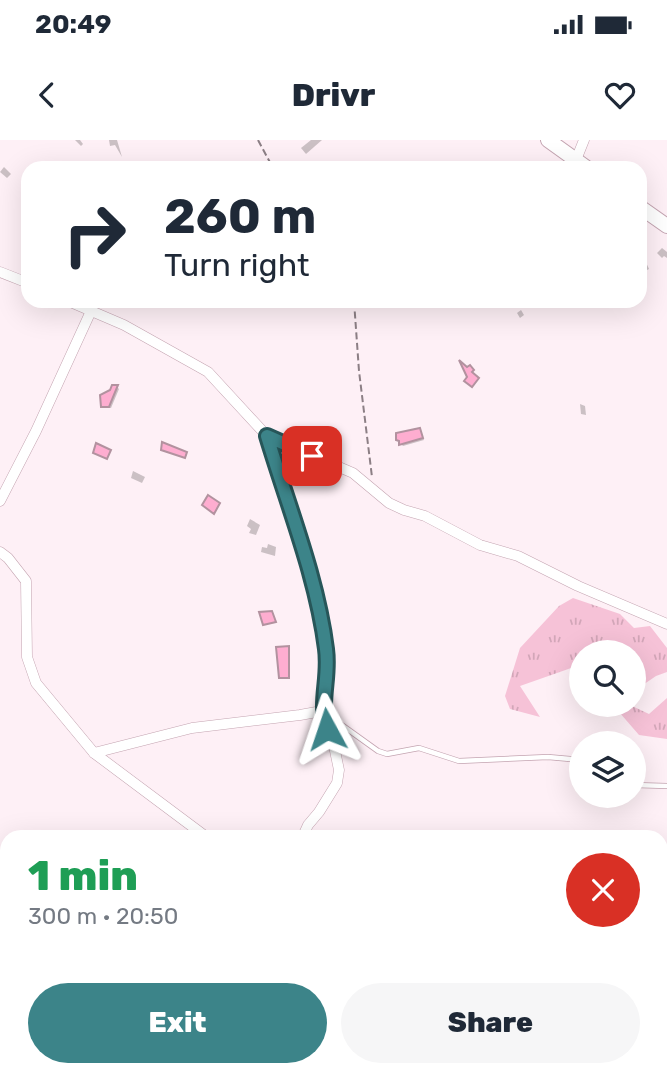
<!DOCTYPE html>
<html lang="en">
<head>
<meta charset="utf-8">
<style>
  :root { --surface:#fff; --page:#f6f6f7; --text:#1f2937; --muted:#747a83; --accent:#3c8489 }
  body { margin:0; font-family:Rubik,sans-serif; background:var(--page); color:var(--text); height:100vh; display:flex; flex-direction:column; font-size:26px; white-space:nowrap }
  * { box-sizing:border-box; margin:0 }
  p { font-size:23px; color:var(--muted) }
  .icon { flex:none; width:38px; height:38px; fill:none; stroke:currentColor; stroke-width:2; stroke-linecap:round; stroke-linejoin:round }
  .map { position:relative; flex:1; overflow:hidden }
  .panel { position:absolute; left:0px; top:690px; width:668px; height:247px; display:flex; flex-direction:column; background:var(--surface); border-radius:21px 21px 0 0; box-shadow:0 7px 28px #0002 }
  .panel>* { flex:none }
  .guide { position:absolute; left:21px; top:21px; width:626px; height:147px; border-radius:21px; box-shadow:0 7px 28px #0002; background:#fff; color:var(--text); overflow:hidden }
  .buttons { position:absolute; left:569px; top:500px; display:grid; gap:14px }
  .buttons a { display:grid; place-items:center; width:77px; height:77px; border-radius:50%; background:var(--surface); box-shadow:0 7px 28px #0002; font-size:35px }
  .pin { position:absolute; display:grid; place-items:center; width:60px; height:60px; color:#fff; margin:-30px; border-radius:14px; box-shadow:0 4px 10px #0006 }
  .me { position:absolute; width:77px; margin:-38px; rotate:355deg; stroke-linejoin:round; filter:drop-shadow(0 0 5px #0008) }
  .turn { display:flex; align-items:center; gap:24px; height:147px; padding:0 28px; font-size:32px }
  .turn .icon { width:91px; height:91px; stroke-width:2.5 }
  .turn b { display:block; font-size:49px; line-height:60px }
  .round { display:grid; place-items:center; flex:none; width:74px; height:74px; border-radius:37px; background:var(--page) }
  .headline { display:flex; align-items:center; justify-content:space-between; height:119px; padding:0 28px }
  h1 { font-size:42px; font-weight:800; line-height:52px; color:#1e9e55 }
  .action { display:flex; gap:14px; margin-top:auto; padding:14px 28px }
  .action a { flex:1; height:80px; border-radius:42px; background:var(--accent); color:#fff; font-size:28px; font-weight:800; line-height:80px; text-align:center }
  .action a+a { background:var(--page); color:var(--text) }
  .status { display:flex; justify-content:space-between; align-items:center; height:49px; padding:0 35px; background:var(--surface); direction:ltr }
  .status svg { height:19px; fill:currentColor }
  header { display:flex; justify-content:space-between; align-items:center; height:91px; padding:0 28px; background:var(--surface); font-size:32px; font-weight:800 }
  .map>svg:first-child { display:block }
  .grass { fill:url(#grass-tufts) }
  .shadow { fill:#0003 }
  .building { fill:#feadd0; stroke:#b2929f; stroke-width:2 }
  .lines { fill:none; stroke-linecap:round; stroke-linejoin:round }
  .service-casing { stroke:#c4a4b1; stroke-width:6 }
  .minor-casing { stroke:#c4a4b1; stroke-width:11 }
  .secondary-casing { stroke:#c4a4b1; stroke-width:16 }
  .path { stroke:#8c7f85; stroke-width:2; stroke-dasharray:7 3.5; stroke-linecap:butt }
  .service { stroke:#fff; stroke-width:4.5 }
  .minor { stroke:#fff; stroke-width:10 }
  .secondary { stroke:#fff; stroke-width:14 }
  .route-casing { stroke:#275659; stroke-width:18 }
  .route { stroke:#3c8489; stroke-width:12 }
</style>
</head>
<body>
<div class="status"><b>20:49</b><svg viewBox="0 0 49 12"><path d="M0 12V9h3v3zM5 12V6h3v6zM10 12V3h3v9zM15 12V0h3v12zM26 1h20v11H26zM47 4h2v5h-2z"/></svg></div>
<header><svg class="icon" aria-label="back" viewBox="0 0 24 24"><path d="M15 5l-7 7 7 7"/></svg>Drivr<svg class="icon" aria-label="heart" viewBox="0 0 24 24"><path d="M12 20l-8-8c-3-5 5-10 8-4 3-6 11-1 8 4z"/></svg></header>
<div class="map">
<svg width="667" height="935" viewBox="0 0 667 935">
  <defs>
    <pattern id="grass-tufts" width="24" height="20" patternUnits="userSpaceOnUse" patternTransform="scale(1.75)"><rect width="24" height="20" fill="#f6c2d7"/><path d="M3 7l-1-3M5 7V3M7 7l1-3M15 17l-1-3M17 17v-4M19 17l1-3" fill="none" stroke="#d2a6b8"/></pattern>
  </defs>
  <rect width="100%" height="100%" fill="#fef0f6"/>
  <g class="grass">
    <path d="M573,458l47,16 14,14 16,-2 17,22v24l-11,4 -22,15v-38h-53v13l-7,1 -54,19 20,31 -30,-8 -5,-13 15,-48 39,-42z"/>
    <path d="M667,558v41l-28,-4 -26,-30h17l19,9z"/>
  </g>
  <g class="shadow">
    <path d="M75,0h5l3,4 -2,2z"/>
    <path d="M109,0h8l5,17 -7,-12 -5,1z"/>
    <path d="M311,0h11l-16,14 -5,-6z"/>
    <path d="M376,21l4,5 -15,2z"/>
    <path d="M518,26h11l2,2h-13z"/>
    <path d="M4,27l7,7 -4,4 -7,-6z"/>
    <path d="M23,86l5,2v9l-7,-3z"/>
    <path d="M662,108l5,4v6l-3,-2 -2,2 -5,-5z"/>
    <path d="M640,109l9,20 -6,3 -3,-2z"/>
    <path d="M521,170l3,5 -4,3 -3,-5z"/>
    <path d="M117,247l2,2 -8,19h-7l-2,-2z"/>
    <path d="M580,264l5,2 1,9 -5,-1z"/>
    <path d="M421,292l3,8 -21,6 -2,-2z"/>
    <path d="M133,331l12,6 -3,6 -11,-5z"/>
    <path d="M250,379l10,6 -4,10 -7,-2 2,-4 -4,-3z"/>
    <path d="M268,404l8,3 -1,9 -14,-4 1,-5 5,1z"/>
    <path d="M288,508l2,31h-7l-2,-2z"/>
    <path d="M322,929l-3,6h-7l2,-6z"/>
    <path d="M358,929h14l11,6h-13z"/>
    <path d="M389,929h9l-1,4 4,2h-15z"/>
  </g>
  <g class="building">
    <path d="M459,220l8,7 3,-2 4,5 -2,2 7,6 -7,9 -8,-6 3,-4z"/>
    <path d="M112,245h6l-9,22h-8l-1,-12 10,-5z"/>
    <path d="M420,288l3,10 -24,7v-4l-3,-1v-7z"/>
    <path d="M162,302l25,10 -2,6 -24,-8z"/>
    <path d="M96,303l15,7 -4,9 -14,-6z"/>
    <path d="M208,355l12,8 -6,11 -12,-9z"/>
    <path d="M272,471l4,11 -13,3 -4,-13z"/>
    <path d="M289,506v32h-10l-3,-31z"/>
  </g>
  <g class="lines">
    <defs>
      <g id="service">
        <path d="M325,573l53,38 9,3 32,-6 40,13 89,-4 33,3"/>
        <path d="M634,645l33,1"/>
      </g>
      <g id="minor">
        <path d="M576,20l8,-20"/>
        <path d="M0,132l28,11"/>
        <path d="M68,161l56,24 84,47 59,64 53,178 7,50 -5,47 12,35 5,24 -2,13 -18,29 -11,13 -5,11"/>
        <path d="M267,296l86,37 36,30 15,7 21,6 55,29 38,11 60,30 89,38"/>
        <path d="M0,361l36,-70 55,-120"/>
        <path d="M0,412l8,6 18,23 1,76 9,26 58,70 111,83"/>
        <path d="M94,613l98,-25 108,-13 22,-4"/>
        <path d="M0,798l7,10"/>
        <path d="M0,878h7"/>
        <path d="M107,929l5,6"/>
        <path d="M223,935l3,-6"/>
      </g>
      <g id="secondary">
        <path d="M548,0l39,28"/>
        <path d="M640,67l27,19"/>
      </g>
    </defs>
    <use href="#service" class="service-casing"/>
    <use href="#minor" class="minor-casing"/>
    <use href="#secondary" class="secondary-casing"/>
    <g class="path">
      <path d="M258,0l15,28"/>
      <path d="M354,161l5,70 13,106"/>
    </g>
    <use href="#service" class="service"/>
    <use href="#minor" class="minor"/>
    <use href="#secondary" class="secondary"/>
  </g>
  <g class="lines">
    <defs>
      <path id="route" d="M312,316l-45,-20c21,70 50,141 59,213 4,29 -7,51 1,80"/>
    </defs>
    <use href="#route" class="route-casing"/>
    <use href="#route" class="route"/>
  </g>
</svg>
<div class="buttons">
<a><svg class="icon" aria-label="search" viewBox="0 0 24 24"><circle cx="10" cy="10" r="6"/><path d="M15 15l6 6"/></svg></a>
<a><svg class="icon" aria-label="layers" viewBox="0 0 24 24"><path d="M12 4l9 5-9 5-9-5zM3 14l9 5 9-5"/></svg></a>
</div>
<div class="pin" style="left:312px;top:316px;background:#d93025"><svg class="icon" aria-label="arrive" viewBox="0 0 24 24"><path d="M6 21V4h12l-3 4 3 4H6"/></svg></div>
<svg class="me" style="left:327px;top:589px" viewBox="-20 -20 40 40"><path d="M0-17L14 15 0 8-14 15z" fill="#3c8489" stroke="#fff" stroke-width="4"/></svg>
<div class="guide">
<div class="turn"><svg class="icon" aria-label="right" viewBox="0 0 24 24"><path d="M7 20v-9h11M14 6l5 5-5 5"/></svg><div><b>260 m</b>Turn right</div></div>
</div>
<section class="panel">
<div class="headline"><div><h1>1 min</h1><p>300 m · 20:50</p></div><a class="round" style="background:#d93025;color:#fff"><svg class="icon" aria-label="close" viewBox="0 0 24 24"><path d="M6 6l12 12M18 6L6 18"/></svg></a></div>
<div class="action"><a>Exit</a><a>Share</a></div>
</section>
</div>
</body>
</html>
